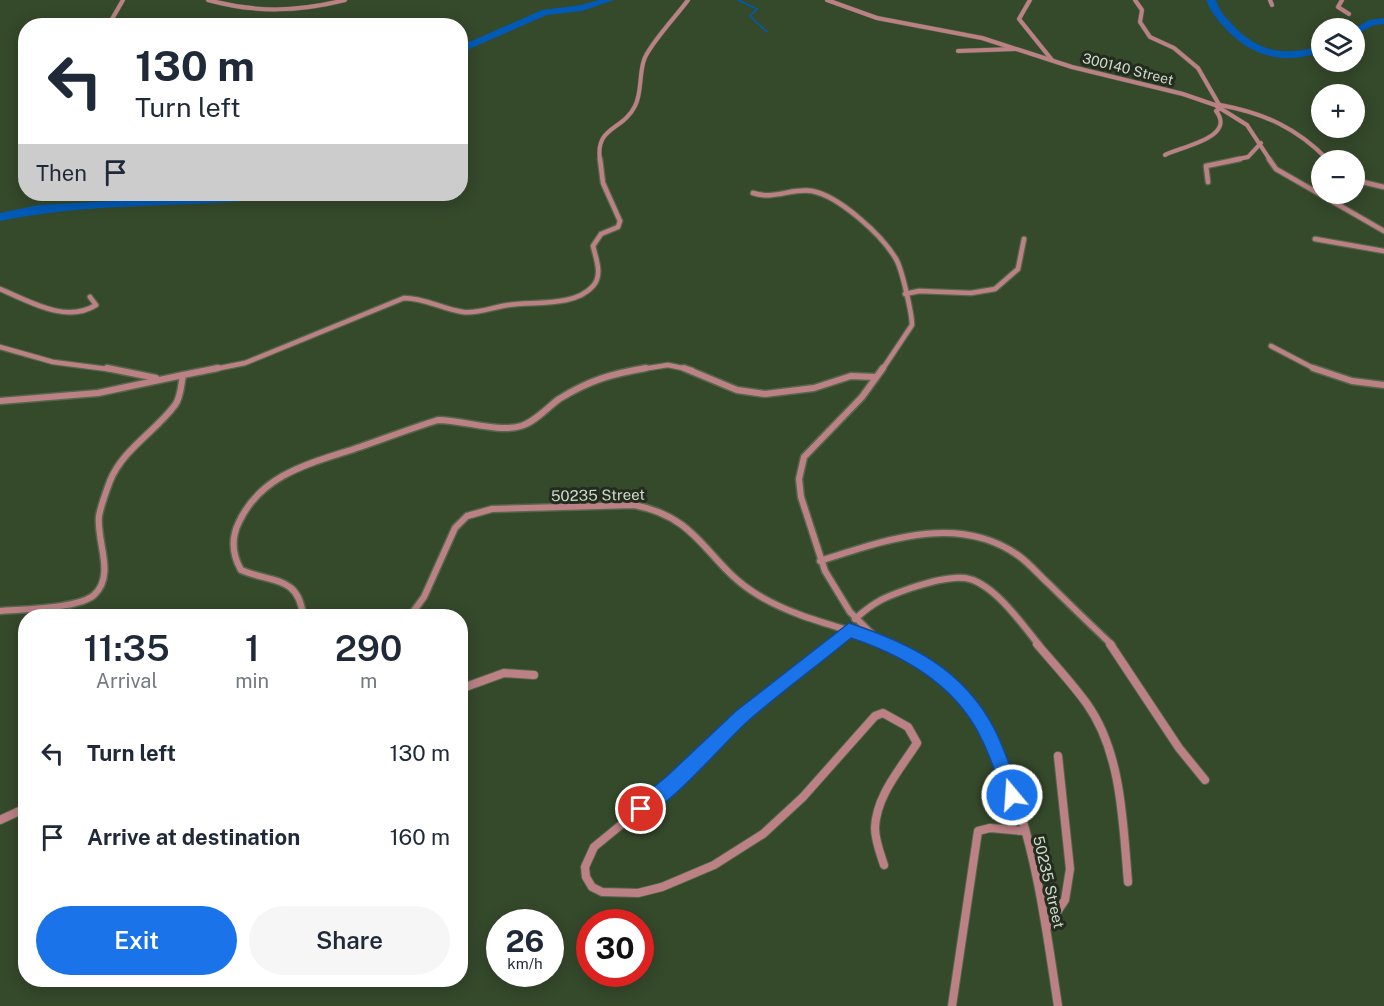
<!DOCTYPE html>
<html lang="en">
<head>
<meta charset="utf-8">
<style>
  :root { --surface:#fff; --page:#f6f6f7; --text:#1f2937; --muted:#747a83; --accent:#1a73e8 }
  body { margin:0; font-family:"Public Sans",sans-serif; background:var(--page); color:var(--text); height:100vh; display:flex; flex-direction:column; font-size:22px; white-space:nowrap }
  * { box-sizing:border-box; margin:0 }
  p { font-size:20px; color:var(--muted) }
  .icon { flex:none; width:33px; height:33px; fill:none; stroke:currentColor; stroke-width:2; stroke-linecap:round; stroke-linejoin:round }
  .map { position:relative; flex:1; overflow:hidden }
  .sheet { position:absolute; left:18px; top:609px; width:450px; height:378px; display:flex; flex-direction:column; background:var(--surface); border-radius:24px; box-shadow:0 3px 15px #0003 }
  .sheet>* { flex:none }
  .guide { position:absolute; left:18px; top:18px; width:450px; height:183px; border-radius:24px; box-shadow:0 3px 15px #0003; background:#fff; color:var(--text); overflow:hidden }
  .controls { position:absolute; left:1311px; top:18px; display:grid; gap:12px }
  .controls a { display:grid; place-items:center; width:54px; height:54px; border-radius:50%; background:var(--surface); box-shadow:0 3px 15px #0003; font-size:30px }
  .speed { position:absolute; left:486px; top:909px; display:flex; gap:12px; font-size:30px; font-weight:700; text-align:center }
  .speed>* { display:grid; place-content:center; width:78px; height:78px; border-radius:50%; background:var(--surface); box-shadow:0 3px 15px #0003; line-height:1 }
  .speed small { font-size:15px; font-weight:400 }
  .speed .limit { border:9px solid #d22; background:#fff; color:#111 }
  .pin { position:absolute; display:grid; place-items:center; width:51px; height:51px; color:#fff; margin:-26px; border:3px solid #fff; border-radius:50%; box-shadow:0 2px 6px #0007 }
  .me { position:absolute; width:66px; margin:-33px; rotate:342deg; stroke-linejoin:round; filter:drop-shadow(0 0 4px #0008) }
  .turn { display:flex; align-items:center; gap:21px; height:126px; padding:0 18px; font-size:27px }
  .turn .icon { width:78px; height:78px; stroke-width:2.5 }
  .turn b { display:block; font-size:42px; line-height:51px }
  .then { display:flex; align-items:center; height:57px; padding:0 18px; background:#0003; gap:12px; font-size:22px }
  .eta { display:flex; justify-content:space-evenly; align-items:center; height:102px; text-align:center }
  .eta b { font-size:36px; font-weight:600; line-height:42px }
  .primary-button { display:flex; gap:12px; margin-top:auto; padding:12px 18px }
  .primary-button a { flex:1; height:69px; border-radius:36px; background:var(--accent); color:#fff; font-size:24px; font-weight:600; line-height:69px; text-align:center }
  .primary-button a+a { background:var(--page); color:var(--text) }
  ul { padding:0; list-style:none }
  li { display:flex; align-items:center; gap:18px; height:84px; padding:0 18px }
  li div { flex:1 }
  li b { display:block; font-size:22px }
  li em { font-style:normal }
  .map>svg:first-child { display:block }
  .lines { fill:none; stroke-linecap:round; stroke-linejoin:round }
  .stream { stroke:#015ab6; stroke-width:1.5 }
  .river { fill:#015ab6; fill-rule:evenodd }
  .minor-far3-casing { stroke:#54664b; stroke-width:5 }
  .minor-far2-casing { stroke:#54664b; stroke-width:7 }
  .minor-far1-casing { stroke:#54664b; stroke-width:9 }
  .minor-casing { stroke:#54664b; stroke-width:10 }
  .minor-far3 { stroke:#bb8184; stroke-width:4 }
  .minor-far2 { stroke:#bb8184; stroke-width:4.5 }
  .minor-far1 { stroke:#bb8184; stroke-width:6 }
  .minor { stroke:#bb8184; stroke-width:8 }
  .route { fill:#1a73e8; stroke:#114b97; stroke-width:1.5 }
  .labels { text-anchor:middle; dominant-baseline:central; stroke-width:6; stroke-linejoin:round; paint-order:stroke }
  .far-street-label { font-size:14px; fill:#d0dccb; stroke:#232c1f }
  .street-label { font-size:15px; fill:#d0dccb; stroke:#232c1f }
</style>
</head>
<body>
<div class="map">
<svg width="1384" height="1006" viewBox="0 0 1384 1006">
  <rect width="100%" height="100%" fill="#35492b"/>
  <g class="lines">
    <path class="stream" d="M738,0l19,9 -7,7 17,16"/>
    <g class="river">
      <path d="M599,0h15l-32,11 -35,4 -87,38v-7l82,-36 39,-5z"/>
      <path d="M1206,0h10c3,10 8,16 15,23 27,30 53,33 91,23v6c-39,13 -71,5 -98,-25 -7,-8 -14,-16 -18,-27z"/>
      <path d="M1384,18v6l-10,1 -20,11v-7l15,-9z"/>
      <path d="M247,194h35l-6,4c-91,10 -186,4 -276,23v-8l39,-8z"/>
    </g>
    <defs>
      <g id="minor-far3">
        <path d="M208,0c48,13 89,12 137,0"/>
        <path d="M827,0l50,18 105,20 90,29 111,27 32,11 32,20 23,35"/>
        <path d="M1030,0l-11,19 33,41"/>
        <path d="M1135,0l7,10 -2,12 10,15 24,11 24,20 23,40 -5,3c21,27 -37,36 -51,44"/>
        <path d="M1270,0l2,5"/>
        <path d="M1342,0l-4,7 11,7"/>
        <path d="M56,21v5"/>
        <path d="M108,26l15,-26"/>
        <path d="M958,51l56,-2"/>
        <path d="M1220,105c44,8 77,23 108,55"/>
        <path d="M600,160c-5,-34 23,-29 35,-54 7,-13 4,-32 9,-46 4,-14 34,-46 44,-60"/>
        <path d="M1233,160l15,-3 13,-14"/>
      </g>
      <g id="minor-far2">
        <path d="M1269,159l7,10 108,62"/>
        <path d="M1354,180l30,7"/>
        <path d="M1208,182l-2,-16 34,-7"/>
        <path d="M753,193c21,7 38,-5 59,-2 27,5 70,44 84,68 6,10 16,55 16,66l-30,45"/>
        <path d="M1315,239l69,12"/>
        <path d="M0,289c29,12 66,35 96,16l-6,-8"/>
        <path d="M905,294l14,-3 52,2 24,-4 23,-20 6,-30"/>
        <path d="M1271,346l46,24"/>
        <path d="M0,347l53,15 62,8"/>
        <path d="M210,370l35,-7 159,-65c21,0 38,11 59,14 15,2 30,-5 45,-7 26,-4 67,2 85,-19 10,-11 3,-27 0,-40l8,-12 17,-7 2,-6 -17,-38 -3,-24"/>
        <path d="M636,370l32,-5 24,5"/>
      </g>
      <g id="minor-far1">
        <path d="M107,368l49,10"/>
        <path d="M684,368l53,22 28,4 49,-6 37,-12 24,1"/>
        <path d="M1313,368l39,13 32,4"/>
        <path d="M0,401l98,-8 85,-18"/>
        <path d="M820,561c63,-20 138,-49 199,-5 11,8 20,19 30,28 21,21 42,41 63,61"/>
        <path d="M0,611c21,-2 78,-2 94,-16 22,-20 2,-54 5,-79 2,-11 7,-24 11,-35 13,-32 45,-49 65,-76 6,-8 6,-20 8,-30l35,-7"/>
        <path d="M303,616c-4,-41 -32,-33 -62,-46 -9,-16 -10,-32 -2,-48 23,-49 73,-59 121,-75 26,-9 52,-19 78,-27 25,0 60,13 83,6 14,-4 27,-19 38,-27 31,-19 52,-25 87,-31"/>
        <path d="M410,616l14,-19 31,-69 12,-12 25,-7 142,-4c68,13 72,59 124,90 41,25 91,33 134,50"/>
        <path d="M855,619c20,-18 30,-22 56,-31 15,-5 37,-12 54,-10 28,4 57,46 74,67"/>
        <path d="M874,636l-24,-24 -25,-41 -24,-74 -2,-18 5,-22 58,-60 21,-29"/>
        <path d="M830,645l19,-15"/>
      </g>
      <g id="minor">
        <path d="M832,644l-90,72 -70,67 -78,64 -9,20 1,10 6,10 10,5 36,1 24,-6 52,-22 49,-31 40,-37 72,-81 8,-3 25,14 9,16c-16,25 -41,53 -42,85 0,12 5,25 9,37"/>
        <path d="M889,644c132,53 150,240 169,362"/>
        <path d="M1037,644c17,20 35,39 50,60 35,49 36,121 41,178"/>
        <path d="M1110,644l69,104 26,32"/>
        <path d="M460,689l44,-16 30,2"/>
        <path d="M0,820l26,-12"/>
        <path d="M1047,927l18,-27 5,-31 -12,-113"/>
        <path d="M952,1006l26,-175 12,-3 33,3"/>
      </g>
    </defs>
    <use href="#minor-far3" class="minor-far3-casing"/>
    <use href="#minor-far2" class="minor-far2-casing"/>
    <use href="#minor-far1" class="minor-far1-casing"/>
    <use href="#minor" class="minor-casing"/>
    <use href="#minor-far3" class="minor-far3"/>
    <use href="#minor-far2" class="minor-far2"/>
    <use href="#minor-far1" class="minor-far1"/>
    <use href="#minor" class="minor"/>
  </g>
  <path class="route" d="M849,623c61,20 115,46 146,107 10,20 17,43 26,65l-3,6 -6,2 -6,-2c-8,-20 -14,-41 -24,-61 -25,-54 -77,-84 -131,-102 -34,28 -71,55 -104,84 -27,25 -75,83 -106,96l-7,-3 -2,-6 2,-6 32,-26 70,-66z"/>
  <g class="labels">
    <g class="far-street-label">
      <text transform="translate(1128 69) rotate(14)">300140 Street</text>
    </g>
    <g class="street-label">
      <text transform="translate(598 495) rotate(-1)">50235 Street</text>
      <text transform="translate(1049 882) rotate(77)">50235 Street</text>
    </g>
  </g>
</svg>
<div class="controls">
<a><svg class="icon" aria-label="layers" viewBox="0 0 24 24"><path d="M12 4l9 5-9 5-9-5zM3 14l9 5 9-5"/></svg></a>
<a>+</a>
<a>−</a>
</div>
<div class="speed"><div>26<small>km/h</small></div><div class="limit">30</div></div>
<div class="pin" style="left:641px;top:809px;background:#d93025"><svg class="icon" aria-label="arrive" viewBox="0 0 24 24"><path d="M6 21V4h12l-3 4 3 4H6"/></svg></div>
<svg class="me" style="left:1012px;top:795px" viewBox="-20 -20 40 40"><circle r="17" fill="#1a73e8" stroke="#fff" stroke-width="3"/><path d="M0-11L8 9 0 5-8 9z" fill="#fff"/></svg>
<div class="guide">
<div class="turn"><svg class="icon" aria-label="left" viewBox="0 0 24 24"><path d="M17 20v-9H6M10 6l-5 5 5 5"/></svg><div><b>130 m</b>Turn left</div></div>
<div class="then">Then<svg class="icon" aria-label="arrive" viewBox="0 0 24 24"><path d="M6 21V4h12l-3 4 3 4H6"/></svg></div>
</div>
<section class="sheet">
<div class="eta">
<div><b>11:35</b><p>Arrival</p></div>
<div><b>1</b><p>min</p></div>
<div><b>290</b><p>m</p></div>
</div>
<ul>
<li><svg class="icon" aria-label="left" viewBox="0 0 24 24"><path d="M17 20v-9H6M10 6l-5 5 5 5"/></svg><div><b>Turn left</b></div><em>130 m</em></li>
<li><svg class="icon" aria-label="arrive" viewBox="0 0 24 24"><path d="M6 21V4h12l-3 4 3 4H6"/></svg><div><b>Arrive at destination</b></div><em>160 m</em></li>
</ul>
<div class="primary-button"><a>Exit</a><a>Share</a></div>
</section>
</div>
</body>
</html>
